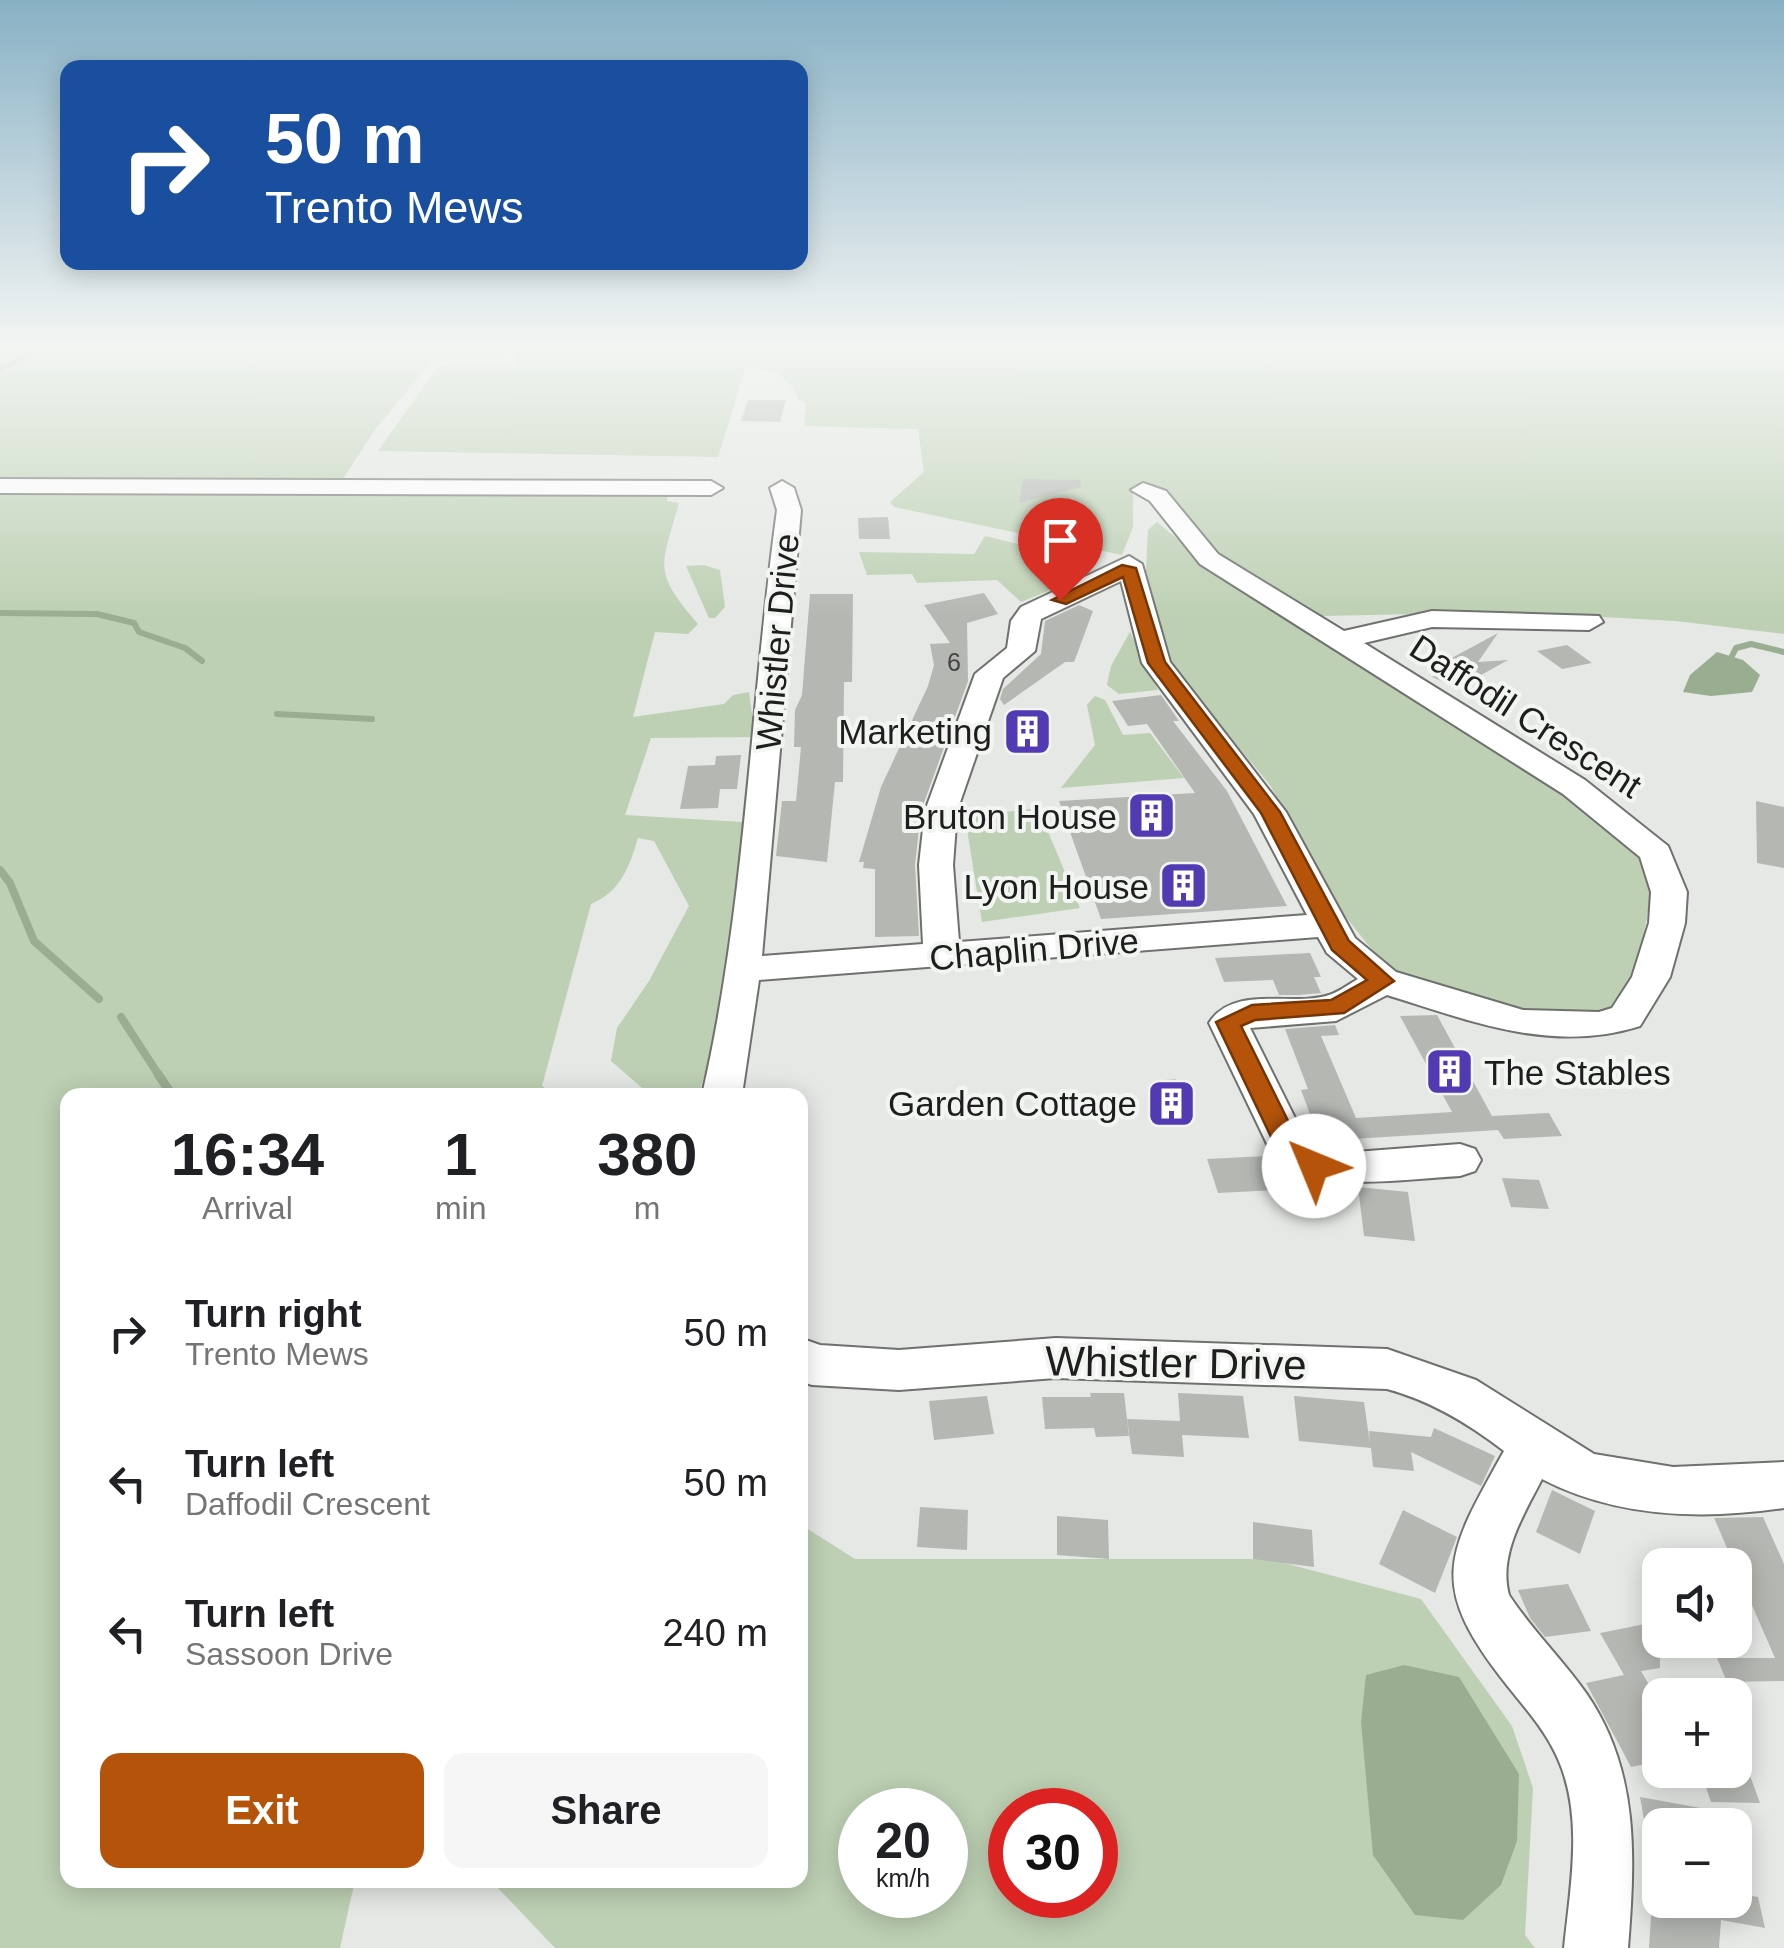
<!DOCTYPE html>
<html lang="en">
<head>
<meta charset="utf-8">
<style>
  :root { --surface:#fff; --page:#f6f6f6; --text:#202124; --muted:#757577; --accent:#b45309 }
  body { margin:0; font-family:Arial,sans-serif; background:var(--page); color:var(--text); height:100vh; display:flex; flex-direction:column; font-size:38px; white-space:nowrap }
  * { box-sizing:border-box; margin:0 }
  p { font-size:32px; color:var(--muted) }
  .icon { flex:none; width:55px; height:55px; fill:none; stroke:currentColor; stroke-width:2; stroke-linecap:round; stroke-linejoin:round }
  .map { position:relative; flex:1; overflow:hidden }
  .side { position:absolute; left:60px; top:1088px; width:748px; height:800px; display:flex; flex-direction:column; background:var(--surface); border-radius:20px; box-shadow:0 5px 25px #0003 }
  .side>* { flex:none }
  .hud { position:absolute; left:60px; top:60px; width:748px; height:210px; border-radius:20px; box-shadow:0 5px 25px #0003; background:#1a4fa0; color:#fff; overflow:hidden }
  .controls { position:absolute; left:1642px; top:1548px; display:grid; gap:20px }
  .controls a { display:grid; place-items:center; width:110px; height:110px; border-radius:20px; background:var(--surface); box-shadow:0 5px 25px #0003; font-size:50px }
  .speed { position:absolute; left:838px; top:1788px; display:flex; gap:20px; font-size:50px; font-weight:700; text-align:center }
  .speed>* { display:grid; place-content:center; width:130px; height:130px; border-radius:50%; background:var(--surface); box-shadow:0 5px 25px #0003; line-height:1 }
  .speed small { font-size:25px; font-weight:400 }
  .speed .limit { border:15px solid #d22; background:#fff; color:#111 }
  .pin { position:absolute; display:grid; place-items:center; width:85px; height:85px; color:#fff; margin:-102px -42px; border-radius:50% 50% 50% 0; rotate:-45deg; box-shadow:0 0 10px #0007 }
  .pin .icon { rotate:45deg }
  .me { position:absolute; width:110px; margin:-55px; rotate:315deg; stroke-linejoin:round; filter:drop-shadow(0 0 8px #0008) }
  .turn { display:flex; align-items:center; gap:35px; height:210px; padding:0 40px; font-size:45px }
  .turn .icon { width:130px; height:130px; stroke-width:2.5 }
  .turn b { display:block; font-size:70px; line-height:85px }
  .eta { display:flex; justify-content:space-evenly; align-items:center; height:170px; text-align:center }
  .eta b { font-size:60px; font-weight:700; line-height:70px }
  .cta { display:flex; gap:20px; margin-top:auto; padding:20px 40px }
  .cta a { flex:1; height:115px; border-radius:20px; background:var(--accent); color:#fff; font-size:40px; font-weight:700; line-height:115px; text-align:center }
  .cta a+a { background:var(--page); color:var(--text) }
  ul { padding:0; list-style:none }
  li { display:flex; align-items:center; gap:30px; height:150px; padding:0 40px }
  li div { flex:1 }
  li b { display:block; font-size:38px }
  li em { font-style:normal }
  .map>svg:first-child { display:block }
  .green { fill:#bdd0b3; fill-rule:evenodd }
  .water { fill:#99ad90 }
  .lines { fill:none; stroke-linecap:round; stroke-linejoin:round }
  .stream-far3 { stroke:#99ad90; stroke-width:5 }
  .stream-far2 { stroke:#99ad90; stroke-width:6 }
  .stream-far1 { stroke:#99ad90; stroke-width:8 }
  .stream { stroke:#99ad90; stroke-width:9 }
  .building { fill:#b5b7b3 }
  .minor-casing { stroke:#6f716e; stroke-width:4 }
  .minor { fill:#fff; fill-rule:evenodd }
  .route { fill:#b45309; stroke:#753606; stroke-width:2.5 }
  .labels { text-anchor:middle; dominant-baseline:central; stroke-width:8; stroke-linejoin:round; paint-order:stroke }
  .far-number-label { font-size:25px; fill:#434442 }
  .street-label { font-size:35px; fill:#1d1e1d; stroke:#f2f5f1 }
  .poi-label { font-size:35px; fill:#1d1e1d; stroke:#f2f5f1; text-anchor:end }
  .near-street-label { font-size:42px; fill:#1d1e1d; stroke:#f2f5f1 }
</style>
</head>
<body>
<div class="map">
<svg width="1784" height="1948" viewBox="0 0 1784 1948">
  <rect width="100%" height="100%" fill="#e5e8e4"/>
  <g class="green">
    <path d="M0,345h515l-10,13 -73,3 -58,70 -33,51h-341z"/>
    <path d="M516,345h1268v289l-108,-13 -166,-9 -188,4 -102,-61 -59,-62 -28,-3v37l-11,28 -228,-48 -4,-5 34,-30 -6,-43 -114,-3 2,-23 -7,-3c-11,-26 -26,-32 -54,-31l-27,88 -340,-6 60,-85 80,1z"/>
    <path d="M0,493h668l-1,8 12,2c-18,65 -27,67 19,121l-10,10 -33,-2 -22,85 91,-13 9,-9 16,-3 6,45 -104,1 -26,77 117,7 6,15 -32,205 -18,53h-48l-39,-34 6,-33 32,-47 40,-75 -35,-65 -16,-3c-9,30 -18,54 -47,66l-49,182 13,9h-487v785h287l-15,68h-340z"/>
    <path d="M1157,522l47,39 377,237 64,50 10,27 -24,125 -35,12h-67l-140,-41 -48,-60 -71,-126 -103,-123 -22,-73 3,-59z"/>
    <path d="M985,536l82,20 19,11 -17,15 -48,20 -24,-22 -80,3 -5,-9 -45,1 -8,-23 115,2z"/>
    <path d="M704,565l16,5 5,37 -10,11h-6l-23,-52z"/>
    <path d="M1130,632l28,58 -39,4 -12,-9 4,-19z"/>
    <path d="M1095,696l10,4 18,35 27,-2 34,45 -123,10 34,-43 -8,-40z"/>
    <path d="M1038,808l42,100 -98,14 -17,-105z"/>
    <path d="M800,1524l55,35h414l152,40 91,127 21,62 -8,147 10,13h-980l-59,-62 2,-6h302zM860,1810h85v85h-85zM1010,1810h85v85h-85z"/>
  </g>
  <g class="water">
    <path d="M1717,652l26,8 17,15 -8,17 -41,4 -28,-4 7,-17z"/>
    <path d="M1404,1665l55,12 60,97 -2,67 -16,44 -38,35 -48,-5 -42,-60 -12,-133 5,-47z"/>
  </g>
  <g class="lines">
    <path class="stream-far3" d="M0,369l51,-24"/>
    <g class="stream-far2">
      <path d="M0,613l97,1 37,9 5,9 46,16 17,13"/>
      <path d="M1732,656l4,-8 15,-4 33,8"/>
      <path d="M277,714l95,5"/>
    </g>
    <g class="stream-far1">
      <path d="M0,870l10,13 24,58 65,58"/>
      <path d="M121,1017l39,60"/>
    </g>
    <path class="stream" d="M158,1074l14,21"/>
  </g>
  <g class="building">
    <path d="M748,400h38l-6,22 -39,-1z"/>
    <path d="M1023,479l57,1 1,7 -62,16z"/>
    <path d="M888,517l2,22h-31l-1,-21z"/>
    <path d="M984,593l14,21 -31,9 1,58 -47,130 -6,54 4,71 -44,1v-68l-12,-1 1,-6h-5l22,-75 47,-101 6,-21 -4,-21 20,-1 -26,-38z"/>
    <path d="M810,594h43l-1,88h-8l-1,100h-8l-8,80 -51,-6 6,-55h14l5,-54h-7l1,-37 7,-15z"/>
    <path d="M1079,605l14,6 -19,51h-9l-61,43 -4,-6 3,-10 38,-35 4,-33z"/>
    <path d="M1498,633l-20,29 30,-2 -50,28 -26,-11 11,-6 -8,-4z"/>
    <path d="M1567,645l25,18 -30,6 -25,-18z"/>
    <path d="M1161,695l18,26h-6l54,70 60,115 -186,13 -42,-118 136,-8 -48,-69 -19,2 -16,-25z"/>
    <path d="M741,755l-4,34h-17l-2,19 -38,1 8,-43 27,-1 1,-9z"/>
    <path d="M1756,801l28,6v61l-27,-5z"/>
    <path d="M1310,953l11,24h-7l7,16 -22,2h-20l-6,-15 -49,2 -9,-24z"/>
    <path d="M1437,1015l55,101 57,-3 13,23 -58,3 -6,-9 -178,11 -19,-51 7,-1 -23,-60 50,-4 4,10 -18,1 35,82 96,-6 -52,-96z"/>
    <path d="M1176,1079l15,46 -24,1 -14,-45z"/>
    <path d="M1266,1156l11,34 -59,3 -11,-34z"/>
    <path d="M1502,1178l37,2 10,29 -38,-2z"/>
    <path d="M1358,1187l50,5 7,49 -51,-5z"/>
    <path d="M1090,1393h34l5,43 -33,1 -2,-9 -49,1 -3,-32h49z"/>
    <path d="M1178,1393l65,3 6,42 -67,-3 2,22 -52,-3 -5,-35 53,2z"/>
    <path d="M987,1396l7,38 -60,6 -5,-39z"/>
    <path d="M1294,1396l70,6 6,42 -1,-13 62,6 3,-9 61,28 -14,30 -70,-34 3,19 -41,-4 -2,-19 -72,-7z"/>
    <path d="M1552,1490l43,21 -15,43 -44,-22z"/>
    <path d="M920,1507l48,3 -1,40 -50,-3z"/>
    <path d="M1403,1510l54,27 -22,56 -56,-29z"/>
    <path d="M1057,1516l51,4 1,39 -52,-4z"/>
    <path d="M1763,1517l21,47v117l-57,1 -10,-24h58l-61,-140z"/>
    <path d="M1253,1522l59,8 2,37 -61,-8z"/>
    <path d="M1568,1584l23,47 -46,6 -15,-19 -12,-28z"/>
    <path d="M1660,1621v47l-19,3 19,33v57l-29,6 -45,-84 38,-8 -24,-42z"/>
    <path d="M1700,1770h48l12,33 -49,-1z"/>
    <path d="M1640,1797l94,17 -1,11h-88z"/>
    <path d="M1735,1893l23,4 7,31 -44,-8 -2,28h-70l3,-48h83z"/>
  </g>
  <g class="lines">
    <defs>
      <g id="minor">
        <path d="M0,479l711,2 12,7 -12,7 -711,-2z"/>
        <path d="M782,481l12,7 7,22 -39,446 161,-12 -4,-79 6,-54 50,-137 32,-26 4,-27 10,-14 108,-51 13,8 28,98 116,150 69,126 41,34 127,38 76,2 13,-4 20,-31 17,-54 2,-31 -11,-35 -77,-63 -363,-230 -50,-63 -19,-11 12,-7 23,8 52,63 126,77 88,-20 167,5 4,6 -14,8 -157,-3 -68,16 221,137 83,66 19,46 -2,31 -15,54 -30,49c-88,28 -169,-5 -253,-31l-51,26 -86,7 60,120 45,4 105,-8 15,5 6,11 -6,11 -15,5c-62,4 -120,13 -180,-5l-71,-148c24,-39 85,-16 120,-28 10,-3 20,-11 29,-16l-31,-26 -9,-16 -559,43 -17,115h-40c44,-190 48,-390 75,-585l-7,-22zM1121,581l21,82 112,151 53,101 -348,27 -6,-77 4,-54 46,-133 32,-27 6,-32z"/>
        <path d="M800,1338l20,7 79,5 157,-12 331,11 89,31 118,74 79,13 111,-5v46c-81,12 -167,10 -242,-29 -18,35 -44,76 -33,116 23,35 53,64 77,98 54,78 49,166 42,255h-64c6,-60 20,-131 -6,-189 -12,-28 -33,-51 -52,-75 -79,-100 -60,-129 -2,-233 -36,-28 -73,-50 -117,-62l-331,-11 -157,12 -87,-5 -12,-4z"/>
      </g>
    </defs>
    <use href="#minor" class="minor-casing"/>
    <use href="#minor" class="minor"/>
  </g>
  <linearGradient id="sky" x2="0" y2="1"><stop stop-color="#88b1c5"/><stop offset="0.56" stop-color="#f3f5f3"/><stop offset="1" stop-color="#f3f5f3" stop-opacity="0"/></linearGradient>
  <rect width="1784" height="618" fill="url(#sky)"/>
  <path class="route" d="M1122,565l14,3 29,94 115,150 69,129 45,40 -50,32 -89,7 -14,6 63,127 19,6 4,7 -4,7 -9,2 -29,-9 -69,-144 36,-17 79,-5 36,-20 -35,-30 -71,-137 -113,-150 -25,-86 -57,27 -14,-4z"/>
  <defs>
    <symbol id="building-square" viewBox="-11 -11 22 22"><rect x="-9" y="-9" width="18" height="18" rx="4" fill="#523ab2" stroke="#f2f5f1"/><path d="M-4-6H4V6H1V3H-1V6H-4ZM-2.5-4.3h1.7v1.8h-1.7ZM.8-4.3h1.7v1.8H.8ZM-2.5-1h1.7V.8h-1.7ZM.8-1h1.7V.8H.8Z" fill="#fff"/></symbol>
  </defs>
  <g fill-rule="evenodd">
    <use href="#building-square" x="1000" y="704" width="55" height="55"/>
    <use href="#building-square" x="1124" y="788" width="55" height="55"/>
    <use href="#building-square" x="1156" y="858" width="55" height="55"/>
    <use href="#building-square" x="1422" y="1044" width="55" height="55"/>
    <use href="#building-square" x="1144" y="1076" width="55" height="55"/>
  </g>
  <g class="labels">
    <g class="far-number-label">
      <text x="954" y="662">6</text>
    </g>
    <g class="street-label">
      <text transform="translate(777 642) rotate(-85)">Whistler Drive</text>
      <text transform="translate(1526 716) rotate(33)">Daffodil Crescent</text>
      <text transform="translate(1034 949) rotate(-5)">Chaplin Drive</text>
    </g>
    <g class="poi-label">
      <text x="992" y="731">Marketing</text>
      <text x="1117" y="816">Bruton House</text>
      <text x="1149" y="886">Lyon House</text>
      <text x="1484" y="1072" text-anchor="start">The Stables</text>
      <text x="1137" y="1103">Garden Cottage</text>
    </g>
    <g class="near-street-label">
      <text transform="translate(1176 1363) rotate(1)">Whistler Drive</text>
    </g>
  </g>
</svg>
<div class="controls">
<a><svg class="icon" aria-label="sound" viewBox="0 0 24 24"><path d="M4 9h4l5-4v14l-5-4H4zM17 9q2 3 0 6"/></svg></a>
<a>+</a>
<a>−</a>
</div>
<div class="speed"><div>20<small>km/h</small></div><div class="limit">30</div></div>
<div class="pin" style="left:1060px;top:600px;background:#d93025"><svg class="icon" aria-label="arrive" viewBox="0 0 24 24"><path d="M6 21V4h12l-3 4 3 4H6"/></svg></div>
<svg class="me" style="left:1314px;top:1166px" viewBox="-20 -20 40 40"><circle r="19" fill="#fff"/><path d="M0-13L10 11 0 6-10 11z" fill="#b45309"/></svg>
<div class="hud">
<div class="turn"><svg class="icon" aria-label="right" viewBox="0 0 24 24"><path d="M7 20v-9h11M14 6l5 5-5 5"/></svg><div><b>50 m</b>Trento Mews</div></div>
</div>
<section class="side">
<div class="eta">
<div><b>16:34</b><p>Arrival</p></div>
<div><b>1</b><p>min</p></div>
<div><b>380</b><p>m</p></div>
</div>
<ul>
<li><svg class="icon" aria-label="right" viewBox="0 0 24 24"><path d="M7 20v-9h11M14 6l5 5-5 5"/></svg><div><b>Turn right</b><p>Trento Mews</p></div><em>50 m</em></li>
<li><svg class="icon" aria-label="left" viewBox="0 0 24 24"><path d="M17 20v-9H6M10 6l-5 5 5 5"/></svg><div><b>Turn left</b><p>Daffodil Crescent</p></div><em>50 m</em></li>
<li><svg class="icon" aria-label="left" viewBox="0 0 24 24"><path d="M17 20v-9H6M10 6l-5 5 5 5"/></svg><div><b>Turn left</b><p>Sassoon Drive</p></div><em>240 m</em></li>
</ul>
<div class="cta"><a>Exit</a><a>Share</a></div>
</section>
</div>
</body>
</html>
